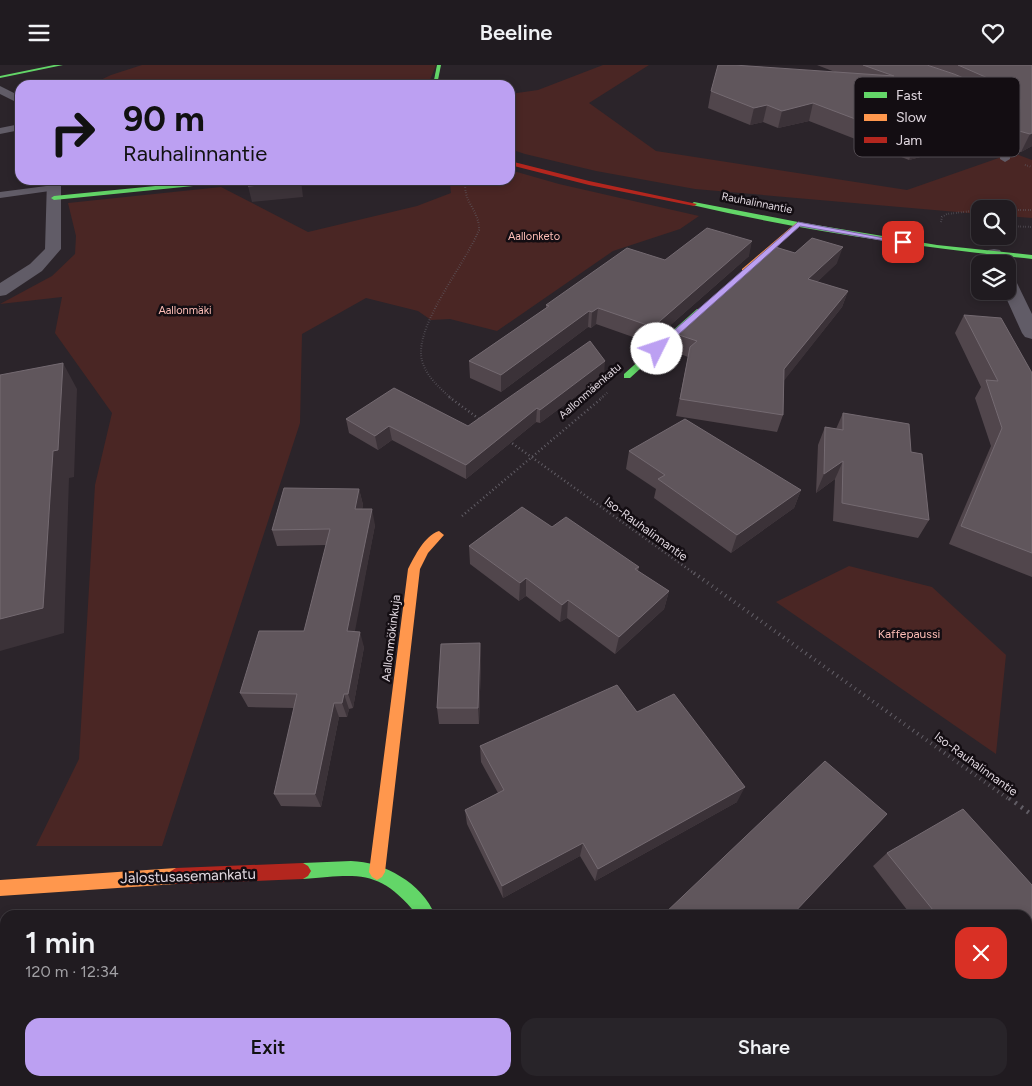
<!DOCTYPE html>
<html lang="en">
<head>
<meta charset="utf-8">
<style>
  :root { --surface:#201b20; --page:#282429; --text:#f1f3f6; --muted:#a2a1a5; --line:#3d393e; --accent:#bca0f2 }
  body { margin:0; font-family:Figtree,sans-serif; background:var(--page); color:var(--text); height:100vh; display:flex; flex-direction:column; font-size:19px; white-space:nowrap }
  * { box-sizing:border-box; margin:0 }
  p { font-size:16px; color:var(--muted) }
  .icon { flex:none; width:28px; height:28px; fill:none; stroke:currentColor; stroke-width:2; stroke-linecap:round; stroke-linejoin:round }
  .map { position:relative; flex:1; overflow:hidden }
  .drawer { position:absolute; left:0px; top:845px; width:1032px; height:176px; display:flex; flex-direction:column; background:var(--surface); border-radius:15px 15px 0 0; box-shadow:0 2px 8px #0003,0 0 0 1px var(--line) }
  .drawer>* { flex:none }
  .guide { position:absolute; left:15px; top:15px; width:500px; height:105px; border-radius:15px; box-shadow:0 2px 8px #0003,0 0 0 1px var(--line); background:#bca0f2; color:#111; overflow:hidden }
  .buttons { position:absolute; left:971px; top:135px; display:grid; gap:10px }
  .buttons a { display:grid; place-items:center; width:45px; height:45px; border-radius:10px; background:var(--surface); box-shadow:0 2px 8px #0003,0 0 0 1px var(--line); font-size:25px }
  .pin { position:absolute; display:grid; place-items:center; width:42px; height:42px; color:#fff; margin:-21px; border-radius:10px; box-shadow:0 2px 8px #0006 }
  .me { position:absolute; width:55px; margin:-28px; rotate:49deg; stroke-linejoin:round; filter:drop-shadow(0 0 4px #0008) }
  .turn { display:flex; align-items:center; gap:18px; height:105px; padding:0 25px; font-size:22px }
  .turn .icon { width:65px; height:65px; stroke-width:2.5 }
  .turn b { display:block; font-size:35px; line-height:42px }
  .round { display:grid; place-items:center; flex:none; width:52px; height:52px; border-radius:15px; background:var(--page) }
  .headline { display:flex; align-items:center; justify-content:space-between; height:85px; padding:0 25px }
  h1 { font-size:30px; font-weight:600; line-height:38px }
  .primary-button { display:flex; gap:10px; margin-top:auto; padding:10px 25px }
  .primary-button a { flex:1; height:58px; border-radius:15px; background:var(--accent); color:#111; font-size:20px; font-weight:600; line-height:58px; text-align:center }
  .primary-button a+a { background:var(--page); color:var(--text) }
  header { display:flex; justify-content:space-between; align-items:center; height:65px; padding:0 25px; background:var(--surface); font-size:22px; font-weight:600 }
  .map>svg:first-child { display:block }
  .green { fill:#4a2624 }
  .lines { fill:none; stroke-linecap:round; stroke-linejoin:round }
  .path-far3 { stroke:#625e66; stroke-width:2; stroke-dasharray:0.5 2; stroke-linecap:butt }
  .path-far2 { stroke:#625e66; stroke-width:2.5; stroke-dasharray:1 3; stroke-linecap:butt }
  .path-far1 { stroke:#625e66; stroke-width:4; stroke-dasharray:1 4.5; stroke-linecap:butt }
  .path { stroke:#625e66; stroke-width:4.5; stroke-dasharray:2 5.5; stroke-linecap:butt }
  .lane { fill:#615c67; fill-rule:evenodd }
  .street { fill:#615c67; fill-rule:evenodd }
  .fast { fill:#63d668; fill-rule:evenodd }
  .slow { fill:#ff974d; fill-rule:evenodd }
  .jam { fill:#b3261e; fill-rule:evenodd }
  .wall { fill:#51464c }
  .shaded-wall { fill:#3b3238 }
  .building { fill:#60565c; stroke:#746a71 }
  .route { fill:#bca0f2; stroke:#7a689d }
  .labels { text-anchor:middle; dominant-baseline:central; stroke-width:5; stroke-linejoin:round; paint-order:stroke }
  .far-street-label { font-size:11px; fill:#e1d8e0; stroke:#130d12 }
  .far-park-label { font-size:11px; fill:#febeb7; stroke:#130d12 }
  .street-label { font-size:12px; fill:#e1d8e0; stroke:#130d12 }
  .park-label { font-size:12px; fill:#febeb7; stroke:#130d12 }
  .near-street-label { font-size:15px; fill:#e1d8e0; stroke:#130d12 }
  .key { fill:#130d12; stroke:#514a50; stroke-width:1 }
  .key-label { font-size:14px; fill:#e1d8e0 }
</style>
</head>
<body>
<header><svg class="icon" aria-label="menu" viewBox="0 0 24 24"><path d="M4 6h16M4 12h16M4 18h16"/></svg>Beeline<svg class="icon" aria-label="heart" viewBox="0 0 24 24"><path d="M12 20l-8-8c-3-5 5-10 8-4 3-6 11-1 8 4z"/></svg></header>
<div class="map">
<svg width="1032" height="1021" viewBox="0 0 1032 1021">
  <rect width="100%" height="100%" fill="#2b242a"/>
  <g class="green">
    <path d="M142,0h294l-8,20h-338l21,-10z"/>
    <path d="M603,0h46l-60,38 67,48 251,39 106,-37 19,7v58l-24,-2v-7h-28v5l-285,-25 -99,-18 -71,-17 -15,-5v-55l28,-4z"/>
    <path d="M510,105l49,14 140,32 -19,13 -67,22 -116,80 -47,-12 -19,1 -13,-9 -52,-13 -64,36 -2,89 -138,423h-126l43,-87 16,-274 17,-72 -57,-80 7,-36 -62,7 52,-28 23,-22 1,-18 -8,-33 153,-16 87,45 109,-26 34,-13 -1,-9 2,-4h58z"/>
    <path d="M849,501l83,21 74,68 -10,99 -220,-152z"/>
    <path d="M0,916h5v100h67l-2,5h-70z"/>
  </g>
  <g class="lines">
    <g class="path-far3">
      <path d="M1025,100l7,2"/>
      <path d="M1008,145h24"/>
      <path d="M941,157l1,-5 5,-3 33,-4"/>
      <path d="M1008,161l24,1"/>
      <path d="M451,333c-14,-12 -31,-28 -30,-47 1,-35 44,-87 58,-121 1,-19 -18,-30 -13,-50"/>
      <path d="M601,333l7,-6"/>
    </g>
    <g class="path-far2">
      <path d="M449,332l33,24"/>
      <path d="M509,376l186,133"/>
      <path d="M462,451l141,-119"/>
    </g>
    <path class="path-far1" d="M694,508l316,227"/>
    <g class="path">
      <path d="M1009,733l23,17"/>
      <path d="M0,877h5"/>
      <path d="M451,1016l3,5"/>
    </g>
    <g class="lane">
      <path d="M996,41c21,-2 14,39 14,53l-5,3 -5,-3 2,-42 -2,-5 -5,-4z"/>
      <path d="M20,59v6l-20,4v-6z"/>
      <path d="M54,120l5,3 -2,2 -57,8v-6z"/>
    </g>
    <g class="street">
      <path d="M0,21l20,10v8l-20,-10z"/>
      <path d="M47,115h14v69l-19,22 -36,24 -6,1v-13l30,-19 15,-15z"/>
      <path d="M994,184l6,1 6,14h-17l-3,-10 2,-4z"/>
      <path d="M1008,213l6,1 3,4 15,31v25l-7,-2 -3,-4 -19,-42h5z"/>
      <path d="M528,1016h45l2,5h-45z"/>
    </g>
    <g class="fast">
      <path d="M54,0h9l-63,13v-2z"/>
      <path d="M437,0h4l-4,20h-4z"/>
      <path d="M216,115h20l-3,2 -179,18 -3,-2 3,-2z"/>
      <path d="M694,137l104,20 139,23 95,10v4c-114,-12 -228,-28 -340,-54l-1,-1z"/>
      <path d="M697,244l7,2 -74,67h-6v-4z"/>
      <path d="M351,796c33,1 71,22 84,54h-18c-38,-47 -59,-40 -114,-36l-5,-3 -3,-5 3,-5 5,-3z"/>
    </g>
    <g class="slow">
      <path d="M796,158l5,1 -53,49h-6v-4z"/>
      <path d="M439,466l5,4 -16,18 -8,16 -35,303 -3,5 -5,3 -5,-3 -3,-5 39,-303c7,-13 16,-33 31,-38z"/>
      <path d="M176,803l5,3 3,5 -3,5 -5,3 -176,12v-16z"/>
    </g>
    <g class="jam">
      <path d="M510,96l79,20 108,23 -3,2 -105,-21 -79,-20z"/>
      <path d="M303,798l5,3 3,5 -3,5 -5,3 -127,5 -5,-3 -3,-5 3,-5 5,-3z"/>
    </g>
  </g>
  <g class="wall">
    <path d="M817,0h215v81l-11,6 -11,-3 2,-32 -4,-10 -2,-1 1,21 -9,19 -18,-5 -71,19 -100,-39 -31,7 -15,-6 -13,3 -42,-17 3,-17 124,-19z"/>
    <path d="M749,191l-99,87 -54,-19 -5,4 -3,-1 -87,65 -31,-14 -1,-17 77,-53v-3l119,-45z"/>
    <path d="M837,198l-20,19 31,9 -6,16 -58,73 -1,35 -6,17 -101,-16 12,-59 -18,-7 3,-17z"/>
    <path d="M964,250l68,58v204l-83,-33 42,-98 -16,-48 6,-11 -26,-54z"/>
    <path d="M604,310l-64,48 -4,-1 -70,57 -74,-39 -14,10 -29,-17 -3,-14 122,7z"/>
    <path d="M843,348l68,39 18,68 -11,18 -85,-17 2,-42 -19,14 2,-48 7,-18 11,2z"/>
    <path d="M629,386l172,39 -7,18 -63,45 -77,-55 2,-9 -30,-20z"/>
    <path d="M359,424l4,16 -1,4 13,16 -21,107 10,15 -11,61 -4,1 -2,8h-8l-18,90 -40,-1 -7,-12 20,-86 -46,-1 -8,-14 64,-62 22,-86 -49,1 -5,-16z"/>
    <path d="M552,462l87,40 -1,4 31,20 -5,18 -49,45 -48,-36 -7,4 -34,-26 -7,5 -49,-37 -1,-18z"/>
    <path d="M480,578l1,18 -2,63h-40l-2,-16z"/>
    <path d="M637,647l100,90 -142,79 -15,-25 -77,42 -36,-74 -2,-14 33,-17 -17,-31 -1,-16z"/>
    <path d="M887,788l145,32v158l-4,1v-129h-117l-38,-49z"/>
    <path d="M837,1016h116l5,5h-125z"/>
  </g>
  <g class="shaded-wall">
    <path d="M813,38l-4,18 -31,7 4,-17z"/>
    <path d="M767,40l-4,17 -13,3 4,-17z"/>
    <path d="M988,57l-8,19 -71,19 7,-18z"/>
    <path d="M1032,68v13l-11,6 9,-18z"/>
    <path d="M301,115l2,17 -51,5 -4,-16z"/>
    <path d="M752,176l-3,15 -99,87 3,-16z"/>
    <path d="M843,182l-6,16 -34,33 5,-17z"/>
    <path d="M848,226l-6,16 -63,80 5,-18z"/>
    <path d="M598,243l-2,16 -5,4 1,-16z"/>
    <path d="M589,246l-1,16 -87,65v-17z"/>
    <path d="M605,296l-1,14 -64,48v-13z"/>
    <path d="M63,298l14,26 -3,88 -5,1 -5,155 -64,18v-32l53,-168z"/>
    <path d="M537,343l-1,14 -70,57v-14z"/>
    <path d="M389,361l3,14 -14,10 -3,-14z"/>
    <path d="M843,396l-8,18 -19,14 8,-19z"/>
    <path d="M359,424l4,16 -4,20 -4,-16z"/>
    <path d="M801,425l-7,18 -63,45 6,-18z"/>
    <path d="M372,444l3,16 -23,122 -5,-16z"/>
    <path d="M526,513v18l-7,5 1,-18z"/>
    <path d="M669,526l-5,18 -49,45 4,-17z"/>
    <path d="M568,535l-1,18 -7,4 2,-17z"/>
    <path d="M360,567l4,15 -11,61 -5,-14z"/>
    <path d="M480,578l1,18 -2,63 -1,-16z"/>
    <path d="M344,629l5,15 -2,8 -5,-14z"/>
    <path d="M334,638l5,14 -18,90 -6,-13z"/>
    <path d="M745,722l-8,15 -142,79 3,-12z"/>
    <path d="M583,778l-3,13 -77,42 -1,-12z"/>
    <path d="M367,1016h5l3,5h-5z"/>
  </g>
  <g class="building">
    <path d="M718,0h16l160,11 -31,-11h64l27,9 52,22 1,31 -19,-5 -72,20 -103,-39 -31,8 -15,-6 -13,3 -43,-17z"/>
    <path d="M958,0h74v68l-2,1 -11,-3 1,-31 -5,-10z"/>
    <path d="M248,115h52v2l-52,4z"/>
    <path d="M707,163l45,13 -99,86 -55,-19 -6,4 -3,-1 -88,64 -32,-14 80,-55 -3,-1 81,-57 38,12z"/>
    <path d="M812,173l31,9 -35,32 40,12 -64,78 -1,46 -103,-16 10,-52 7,-6 -24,-8 99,-87 23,7z"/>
    <path d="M964,250l37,3 31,55v180l-71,-27 41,-98 -16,-48 12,1z"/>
    <path d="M590,276l15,20 -65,49 -3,-2 -71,57 -77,-39 -14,10 -29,-17 48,-31 74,38z"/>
    <path d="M63,298l-5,87 -5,1 -10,157 -43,11v-244z"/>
    <path d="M843,348l66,11 2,28 11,2 7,66 -87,-17 1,-42 -19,13 1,-47 18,3z"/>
    <path d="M685,354l116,71 -64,45 -79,-56 7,-4 -36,-24z"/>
    <path d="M284,423l75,1 -4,20h17l-25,122 13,1 -12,62h-4l-2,9h-8l-19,91h-41l23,-100 -57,-1 19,-62h45l26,-102 -58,1z"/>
    <path d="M522,442l30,20 14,-10 73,50 -4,2 34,22 -50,46 -51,-37 -6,5 -36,-27 -6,5 -51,-37z"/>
    <path d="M480,578l-2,65h-41l4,-64z"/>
    <path d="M617,620l20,27 37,-18 71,93 -147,82 -15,-26 -81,43 -37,-76 39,-20 -24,-44z"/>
    <path d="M825,696l62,53 -95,101h-129z"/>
    <path d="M963,744l69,76v147l-4,-5v-112h-91l-50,-62z"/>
    <path d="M64,1016h303l3,5h-306z"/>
    <path d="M848,1016h105l5,5h-114z"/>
  </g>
  <path class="route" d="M798,157l108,20 -3,2 -103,-18 -140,125h-6v-3z"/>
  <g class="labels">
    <g class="far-street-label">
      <text transform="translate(757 138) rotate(11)">Rauhalinnantie</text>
      <text transform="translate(590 326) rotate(-41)">Aallonmäenkatu</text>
    </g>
    <g class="far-park-label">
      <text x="534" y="171">Aallonketo</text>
      <text x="185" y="245">Aallonmäki</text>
    </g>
    <g class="street-label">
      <text transform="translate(646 464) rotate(36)">Iso-Rauhalinnantie</text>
      <text transform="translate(391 573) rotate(-83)">Aallonmökinkuja</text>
      <text transform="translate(976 699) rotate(36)">Iso-Rauhalinnantie</text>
    </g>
    <g class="park-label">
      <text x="909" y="569">Kaffepaussi</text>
    </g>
    <g class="near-street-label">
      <text transform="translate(188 811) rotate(-2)">Jalostusasemankatu</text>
    </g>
  </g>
  <rect x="854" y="12" width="166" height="80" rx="8" class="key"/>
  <rect x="864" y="27" width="23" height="6" fill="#63d668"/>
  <rect x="864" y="49" width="23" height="7" fill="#ff974d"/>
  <rect x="864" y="72" width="23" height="6" fill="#b3261e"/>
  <g class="key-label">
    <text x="896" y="35">Fast</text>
    <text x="896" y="57">Slow</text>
    <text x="896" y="80">Jam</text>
  </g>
</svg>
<div class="buttons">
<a><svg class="icon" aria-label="search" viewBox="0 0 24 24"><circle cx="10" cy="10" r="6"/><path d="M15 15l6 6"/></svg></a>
<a><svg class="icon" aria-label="layers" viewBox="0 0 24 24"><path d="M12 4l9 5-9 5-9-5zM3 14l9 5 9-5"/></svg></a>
</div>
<div class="pin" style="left:903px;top:177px;background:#d93025"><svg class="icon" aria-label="arrive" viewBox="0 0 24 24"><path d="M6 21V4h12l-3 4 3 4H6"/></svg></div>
<svg class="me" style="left:657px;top:284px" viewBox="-20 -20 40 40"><circle r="19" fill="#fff"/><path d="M0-13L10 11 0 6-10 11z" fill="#bca0f2"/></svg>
<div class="guide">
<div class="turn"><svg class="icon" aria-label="right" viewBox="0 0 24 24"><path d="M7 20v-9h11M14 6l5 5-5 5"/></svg><div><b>90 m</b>Rauhalinnantie</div></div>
</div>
<section class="drawer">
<div class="headline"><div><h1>1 min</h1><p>120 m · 12:34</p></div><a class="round" style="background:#d93025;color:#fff"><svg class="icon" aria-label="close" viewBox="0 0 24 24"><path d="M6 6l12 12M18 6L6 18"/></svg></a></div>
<div class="primary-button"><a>Exit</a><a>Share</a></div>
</section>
</div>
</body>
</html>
